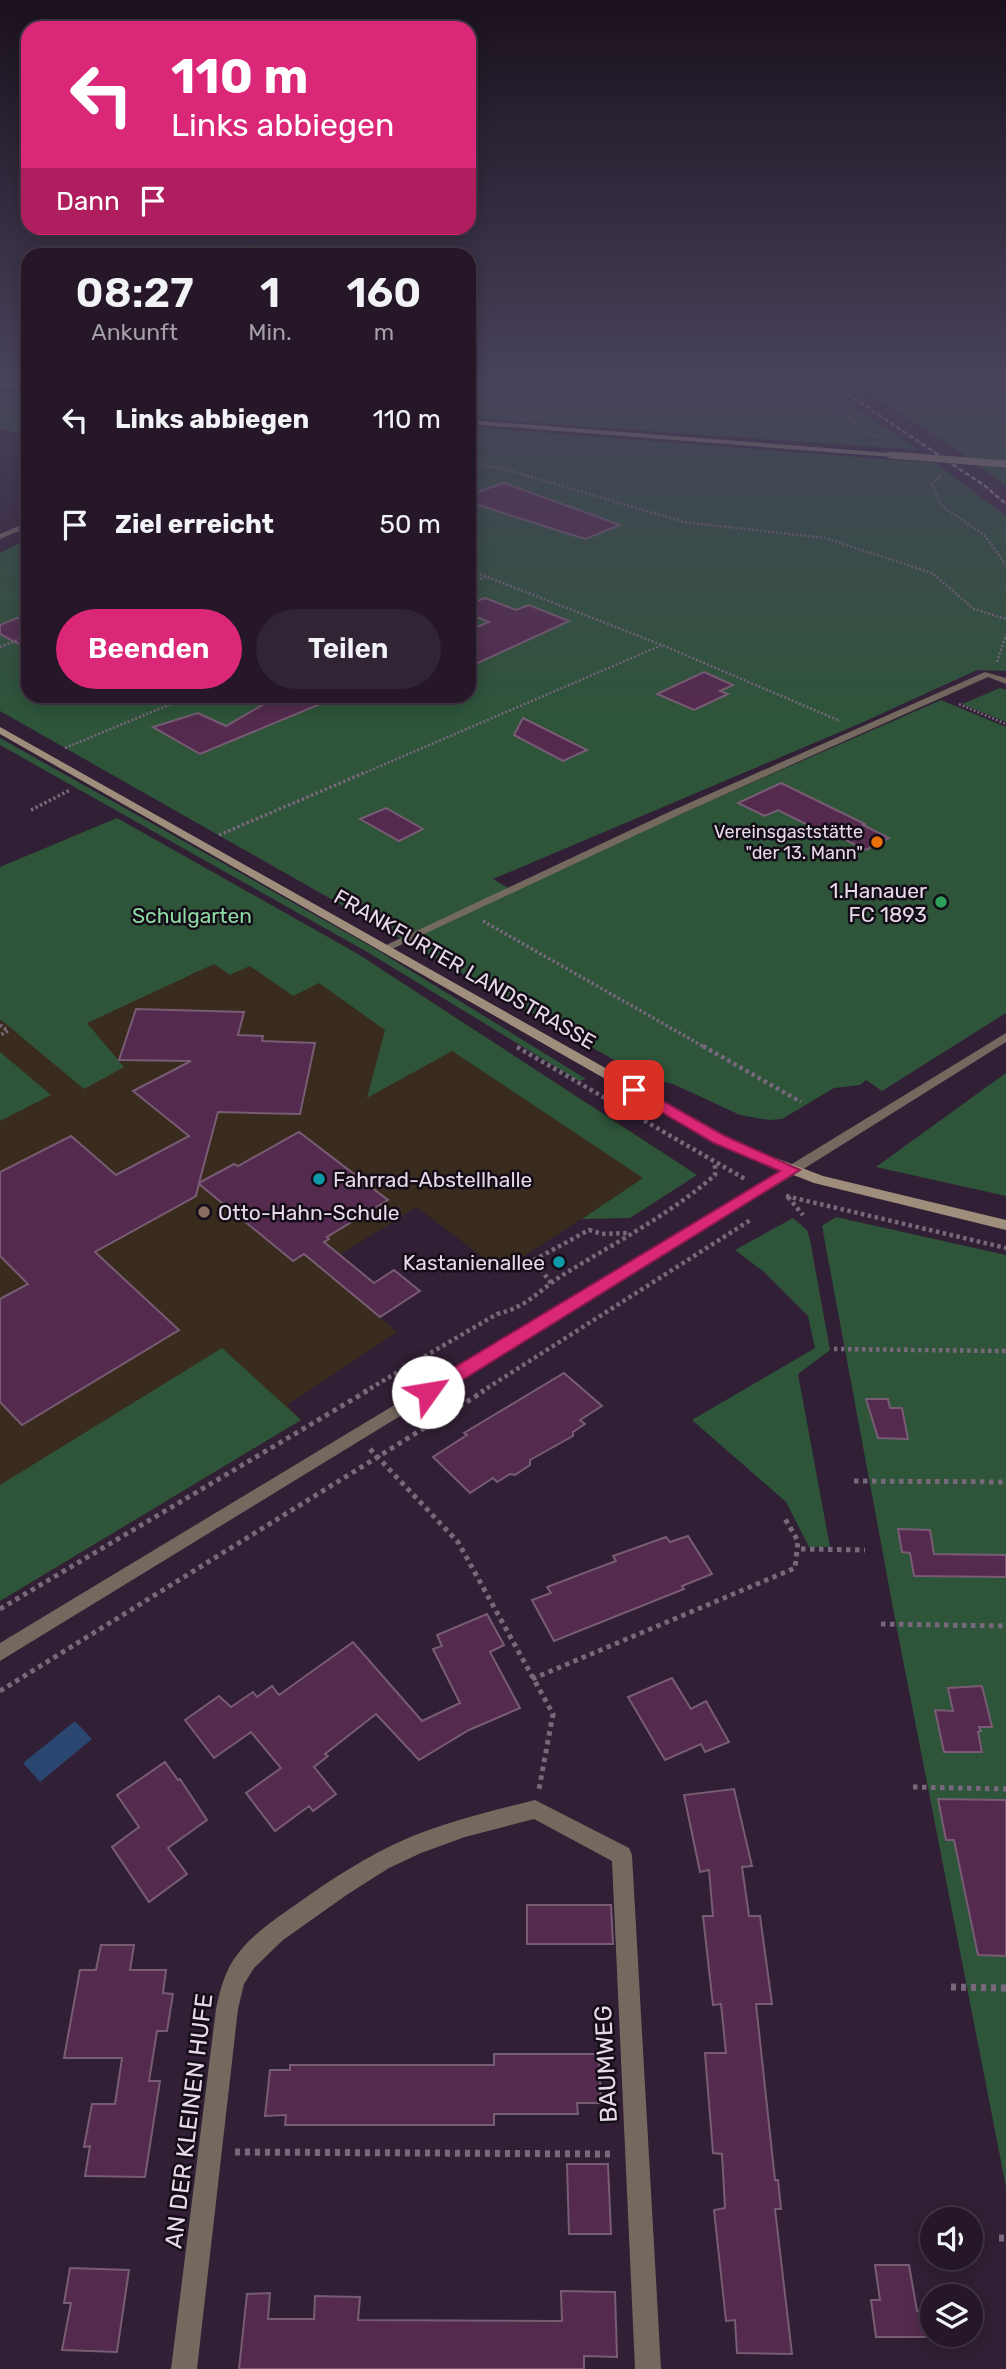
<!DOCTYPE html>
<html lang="de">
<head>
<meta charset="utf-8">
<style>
  :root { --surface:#251728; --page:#312434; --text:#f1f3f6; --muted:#a39fa8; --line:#423645; --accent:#db2777 }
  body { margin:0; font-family:Rubik,sans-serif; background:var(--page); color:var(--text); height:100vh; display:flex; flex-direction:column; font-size:26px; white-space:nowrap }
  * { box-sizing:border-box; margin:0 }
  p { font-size:23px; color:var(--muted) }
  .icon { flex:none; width:38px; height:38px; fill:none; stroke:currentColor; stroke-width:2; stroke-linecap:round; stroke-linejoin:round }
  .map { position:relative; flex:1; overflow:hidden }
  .side { position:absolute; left:21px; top:248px; width:455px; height:455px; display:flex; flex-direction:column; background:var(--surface); border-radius:21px; box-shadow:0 4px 18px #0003,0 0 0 2px var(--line) }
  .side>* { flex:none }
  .hud { position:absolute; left:21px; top:21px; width:455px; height:214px; border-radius:21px; box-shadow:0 4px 18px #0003,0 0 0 2px var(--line); background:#db2777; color:#fff; overflow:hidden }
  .controls { position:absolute; left:920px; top:2207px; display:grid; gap:14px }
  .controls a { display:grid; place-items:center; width:63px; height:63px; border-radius:50%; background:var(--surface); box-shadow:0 4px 18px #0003,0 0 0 2px var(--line); font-size:35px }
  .pin { position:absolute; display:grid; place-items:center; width:60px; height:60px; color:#fff; margin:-30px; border-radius:14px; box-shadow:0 4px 10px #0006 }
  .me { position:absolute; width:77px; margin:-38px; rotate:58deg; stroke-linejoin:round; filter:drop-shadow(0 0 5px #0008) }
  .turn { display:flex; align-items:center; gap:24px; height:147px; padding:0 35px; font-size:32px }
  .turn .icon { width:91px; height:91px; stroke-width:2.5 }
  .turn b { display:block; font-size:49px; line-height:60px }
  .then { display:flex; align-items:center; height:66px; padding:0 35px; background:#0003; gap:14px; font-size:26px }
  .eta { display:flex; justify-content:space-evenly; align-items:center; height:119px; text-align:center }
  .eta b { font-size:42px; font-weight:600; line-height:49px }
  .primary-button { display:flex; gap:14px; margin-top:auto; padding:14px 35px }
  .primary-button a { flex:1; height:80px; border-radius:42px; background:var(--accent); color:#fff; font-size:28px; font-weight:600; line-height:80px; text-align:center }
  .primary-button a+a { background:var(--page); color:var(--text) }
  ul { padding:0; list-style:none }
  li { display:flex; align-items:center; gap:21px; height:105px; padding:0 35px }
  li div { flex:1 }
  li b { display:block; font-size:26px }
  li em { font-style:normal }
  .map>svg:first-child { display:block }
  .built { fill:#3c2541 }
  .education { fill:#392b1e }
  .green { fill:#2e543a }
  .water { fill:#2b4670 }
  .building { fill:#542b4e; stroke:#785c73; stroke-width:2 }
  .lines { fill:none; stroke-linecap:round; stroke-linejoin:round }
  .path-far4 { stroke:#78687c; stroke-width:2.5; stroke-dasharray:2 2; stroke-linecap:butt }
  .path-far3 { stroke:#78687c; stroke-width:3.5; stroke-dasharray:2.5 2.5; stroke-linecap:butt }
  .path-far2 { stroke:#78687c; stroke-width:4.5; stroke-dasharray:3.5 3.5; stroke-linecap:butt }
  .path-far1 { stroke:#78687c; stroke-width:5; stroke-dasharray:4.5 4.5; stroke-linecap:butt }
  .path { stroke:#78687c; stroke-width:7; stroke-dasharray:5 5; stroke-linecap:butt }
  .minor { fill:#74695e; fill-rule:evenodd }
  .tertiary { fill:#74695e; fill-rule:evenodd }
  .secondary { fill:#a08e7c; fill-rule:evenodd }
  .rail { stroke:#9c8d9f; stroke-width:2.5; stroke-dasharray:5 2.5; stroke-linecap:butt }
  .secondary-bridge { stroke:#a08e7c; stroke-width:7 }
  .route { fill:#db2777; stroke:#8e194d; stroke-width:2 }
  .food-dot { fill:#e8710a; stroke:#140c16; stroke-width:2.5 }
  .leisure-dot { fill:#2e9e5b; stroke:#140c16; stroke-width:2.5 }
  .culture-dot { fill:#0f9aa8; stroke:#140c16; stroke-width:2.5 }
  .education-dot { fill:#8d6e63; stroke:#140c16; stroke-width:2.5 }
  .labels { text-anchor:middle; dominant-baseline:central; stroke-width:5; stroke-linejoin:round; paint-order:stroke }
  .far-poi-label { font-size:18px; fill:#e6d9e8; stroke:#140c16; text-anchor:end }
  .poi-label { font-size:21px; fill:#e6d9e8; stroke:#140c16; text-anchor:end }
  .park-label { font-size:21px; fill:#8ddba5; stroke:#140c16 }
  .street-label { font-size:21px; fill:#e6d9e8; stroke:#140c16 }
  .near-street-label { font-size:24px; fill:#e6d9e8; stroke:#140c16 }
</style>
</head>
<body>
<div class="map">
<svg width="1006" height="2369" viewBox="0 0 1006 2369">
  <rect width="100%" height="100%" fill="#311f35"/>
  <path class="built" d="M817,381h32l101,64 56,41v30l-92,-69z"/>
  <path class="education" d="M117,818l241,136 339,221 -67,43 -49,1 -80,52 -84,-64 -76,47 15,13 -20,13 61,52 -110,73 14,15 -301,181v-734z"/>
  <g class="green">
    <path d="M469,381h348l102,69 -450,-32z"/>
    <path d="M849,381h144l13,5v100l-56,-41z"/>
    <path d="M0,391l28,2v43l-28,-7z"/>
    <path d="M469,427l467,36 70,53v155l-29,-1 -118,54 -366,155 17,10 431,-189 65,27v286l-124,78 -16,-11 -6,5 -26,3 -52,31 -13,1 -29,-5 -67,-31 -29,-7 -644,-366v-158l28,-14v157h441z"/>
    <path d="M1000,688l6,2v32l-44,-18z"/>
    <path d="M0,738l379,213 207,128 -7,2 -210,-128 -369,-208z"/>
    <path d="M117,818l241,136 339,221 -67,43 -48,1 61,-41 -191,-127 -85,47 18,-68 -66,-47 -26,13 -43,-30 -20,9 -16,-11 -127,59 37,44 -40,22 -84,-70v-152z"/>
    <path d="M0,1052l51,43 -51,26z"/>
    <path d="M1006,1073v123l-130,-29 116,-84z"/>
    <path d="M836,1217l170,38v932l-110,-563 -74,-398z"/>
    <path d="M793,1218l14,12 3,10 20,110 -32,24 32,173h-21l-23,-45 -94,-82 123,-72 -7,-32 -44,-44 -29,-22z"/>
    <path d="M222,1348l79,72 -301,181v-116z"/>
  </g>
  <path class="water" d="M75,1721l17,18 -52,43 -17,-19z"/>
  <g class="building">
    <path d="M504,483l116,42 -35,14 -116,-37v-7z"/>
    <path d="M485,598l31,12 13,-5 40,16 -100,46v-37l20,-8 -20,-8v-10z"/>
    <path d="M17,618l11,4v27l-28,-15v-9z"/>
    <path d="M704,672l29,13 -13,6 8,3 -34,16 -37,-16z"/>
    <path d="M278,696l59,1 -137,57 -47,-27 45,-14 28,13z"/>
    <path d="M523,718l64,32 -24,11 -49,-26z"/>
    <path d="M781,783l84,41 -2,1 26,13 -23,12 -26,-13 -4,2 -58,-29 -13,6 -27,-13z"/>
    <path d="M386,808l37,21 -24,12 -39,-22z"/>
    <path d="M136,1009l108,3 -6,23 25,1 -1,5 53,2 -15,71 -82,-2 -19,71 35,-19 4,2 61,-34 89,68 -61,37 2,2 -5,3 50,41 20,-13 26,21 -40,26 -76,-63 -11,7 -94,-77 -3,12 -101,56 84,78 -157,95 -22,-23v-103l28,-15 -28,-28v-84l71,-36 45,39 73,-39 -56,-45 58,-30 -72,-1z"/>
    <path d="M564,1373l38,33 -22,14 5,4 -12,8v4l-43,24v5l-15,10 -5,-1 -13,8 -4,-4 -23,15 -37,-36 34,-22 -3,-2z"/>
    <path d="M866,1399h22l2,9h12l6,31 -30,-1z"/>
    <path d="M898,1529l32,1 4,24 72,1v22l-92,-1 -4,-23 -8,-1z"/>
    <path d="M688,1536l24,38 -30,12 2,3 -130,52 -22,-41 19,-7 -4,-6 69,-26 -3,-5 53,-19 4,5z"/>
    <path d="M487,1614l17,31 -14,7 30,56 -51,22 -50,30 -43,-46 -51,40 3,2 -14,11 22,27 -23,17 -4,-5 -34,25 -29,-38 35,-25 -30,-36 -37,26 -29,-38 34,-24 12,11 22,-15 4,5 15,-11 7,9 74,-53 69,79 38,-18 -27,-54 9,-3 -5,-11z"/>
    <path d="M672,1678l19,31 15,-8 23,41 -24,10 -4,-8 -36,16 -37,-63z"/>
    <path d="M982,1686l10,41h-13l2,4 -3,1 4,20h-38l-9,-42 18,1 -5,-23z"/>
    <path d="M165,1762l13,18 2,-1 27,41 -39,28 19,26 -38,28 -37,-55 27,-20 -22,-32z"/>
    <path d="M734,1789l18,77 -10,1 7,49h11l12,88h-16l19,176h3l3,29h-6l17,145 -55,-1 -2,-33 -9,1 -12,-111 11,-2 -3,-54 -9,-1 -8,-100h21l-5,-49 -8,1 -10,-89h10l-4,-46 -9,2 -16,-77z"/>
    <path d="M938,1799l68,1v156l-28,-1 -24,-115h-8z"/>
    <path d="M527,1905h84l2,39h-86z"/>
    <path d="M101,1945h33l-4,25h36l-3,23 10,1 -6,37h-10l-8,50h11l-15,96 -60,-1 5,-30 -6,1 8,-43h23l7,-46h-58l16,-88h16z"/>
    <path d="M494,2054h105l2,49h-24l1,11h-84v11h-209l1,-10 -21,1 5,-46h20v-5h204z"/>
    <path d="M567,2164h41l3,70h-42z"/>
    <path d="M875,2265h34l8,46h7l5,26h-53l-5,-37h9z"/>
    <path d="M70,2268l59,2 -12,82 -55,-2 9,-47h-7z"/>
    <path d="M561,2291l54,1 2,65 -33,-1v13h-345l8,-75 23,-1 -2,26h46l1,-23 45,1 -2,23 204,1z"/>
  </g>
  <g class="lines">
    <g class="path-far4">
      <path d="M800,381l68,52 14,4"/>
      <path d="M469,462l42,9 173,51 141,16 107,35 42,36 32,10"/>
      <path d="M941,475l-9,9 9,21 44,31 21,29"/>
      <path d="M469,570l193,75 178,76"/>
      <path d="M469,583l16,-6"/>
      <path d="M0,647l28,-11"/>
      <path d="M997,662l9,-27"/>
      <path d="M959,704l47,20"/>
      <path d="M65,748l125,-52"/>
      <path d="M362,774l300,-129"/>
    </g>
    <g class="path-far3">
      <path d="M31,810l39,-20"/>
      <path d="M219,835l147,-63"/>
      <path d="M483,921l223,127"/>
      <path d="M0,1025l8,6 -8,4"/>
    </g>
    <g class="path-far2">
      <path d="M703,1046l98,56"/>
      <path d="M517,1047l228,132"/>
      <path d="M786,1196l220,52"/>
      <path d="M788,1197l15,18"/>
      <path d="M551,1283l-17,-23 55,-30 13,4 27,-1"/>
      <path d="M834,1349l172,2"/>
      <path d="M364,1392l133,-78c30,-7 40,-22 64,-38 52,-32 108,-61 154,-101v-11"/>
      <path d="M481,1392l271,-173"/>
    </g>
    <g class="path-far1">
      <path d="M370,1449l88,93 95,172 -14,75"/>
      <path d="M854,1481l152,1"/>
      <path d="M801,1549l64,1"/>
      <path d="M0,1609l367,-218"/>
      <path d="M881,1624l125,2"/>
      <path d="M532,1679l263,-111 3,-27 -14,-24"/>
      <path d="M0,1691l484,-300"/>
      <path d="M913,1787l93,2"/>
    </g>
    <g class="path">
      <path d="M951,1987l55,1"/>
      <path d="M235,2152l380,2"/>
      <path d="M999,2238h7"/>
    </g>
    <g class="minor">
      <path d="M985,672l21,6v6l-18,-7 -309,138 -289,135 -4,2 -6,-4 291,-137z"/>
      <path d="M1006,1033v9l-209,131h-10l-2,-3 2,-3z"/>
      <path d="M535,1800l94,48 3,7 29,514h-26l-23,-508 -78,-42 -69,18 -44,16 -32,15 -41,26 -65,46 -29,28 -10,16 -6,25 -41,360h-26l45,-360c4,-19 9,-39 21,-54 15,-21 40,-37 61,-52 34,-24 70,-48 110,-65 41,-17 84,-27 127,-38z"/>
    </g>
    <g class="tertiary">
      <path d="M28,522v5l-28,12v-5z"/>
      <path d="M792,1165l7,5 -2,3 -797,488v-18z"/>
    </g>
    <g class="secondary">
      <path d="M0,383l28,2v4l-28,-2z"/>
      <path d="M469,420l422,33 4,2 -4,2 -422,-33z"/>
      <path d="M0,727l742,418 81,31 183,44v10l-192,-47 -82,-32 -732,-417z"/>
    </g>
    <path class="rail" d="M828,381l157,105 21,18"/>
    <path class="secondary-bridge" d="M891,455l115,9"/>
  </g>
  <linearGradient id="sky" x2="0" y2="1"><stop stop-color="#1b111d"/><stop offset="0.53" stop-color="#48425c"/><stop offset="1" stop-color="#48425c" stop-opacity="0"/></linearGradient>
  <rect width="1006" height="713" fill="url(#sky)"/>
  <path class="route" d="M634,1085l91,51 75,34 -365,227h-13l-3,-5 3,-5 358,-216 -66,-28 -85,-50v-6z"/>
  <circle class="food-dot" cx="877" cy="842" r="7"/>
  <circle class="leisure-dot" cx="941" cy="902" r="7"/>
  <g class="culture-dot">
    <circle cx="319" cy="1179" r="7"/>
    <circle cx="559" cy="1262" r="7"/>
  </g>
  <circle class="education-dot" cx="204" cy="1212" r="7"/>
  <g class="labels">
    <g class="far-poi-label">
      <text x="863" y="832">Vereinsgaststätte<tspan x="863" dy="21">"der 13. Mann"</tspan></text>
    </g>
    <g class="poi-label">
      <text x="927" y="890">1.Hanauer<tspan x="927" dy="24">FC 1893</tspan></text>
      <text x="333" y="1179" text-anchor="start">Fahrrad-Abstellhalle</text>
      <text x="218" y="1212" text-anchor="start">Otto-Hahn-Schule</text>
      <text x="545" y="1262">Kastanienallee</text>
    </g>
    <g class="park-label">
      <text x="192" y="915">Schulgarten</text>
    </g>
    <g class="street-label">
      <text transform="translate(465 969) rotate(30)">FRANKFURTER LANDSTRASSE</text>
    </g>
    <g class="near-street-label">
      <text transform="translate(606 2064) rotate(-93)">BAUMWEG</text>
      <text transform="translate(189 2121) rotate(-83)">AN DER KLEINEN HUFE</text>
    </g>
  </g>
</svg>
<div class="controls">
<a><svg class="icon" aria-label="sound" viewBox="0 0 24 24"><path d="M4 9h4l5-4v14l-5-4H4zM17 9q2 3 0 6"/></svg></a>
<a><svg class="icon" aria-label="layers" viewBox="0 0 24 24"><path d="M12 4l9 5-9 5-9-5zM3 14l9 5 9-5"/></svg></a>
</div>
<div class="pin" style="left:634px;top:1090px;background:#d93025"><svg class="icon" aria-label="arrive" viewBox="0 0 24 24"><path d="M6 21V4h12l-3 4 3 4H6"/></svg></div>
<svg class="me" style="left:428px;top:1392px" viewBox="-20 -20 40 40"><circle r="19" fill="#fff"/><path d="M0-13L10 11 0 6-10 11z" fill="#db2777"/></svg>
<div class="hud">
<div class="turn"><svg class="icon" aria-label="left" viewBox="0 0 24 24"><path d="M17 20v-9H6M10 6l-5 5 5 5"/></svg><div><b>110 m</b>Links abbiegen</div></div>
<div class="then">Dann<svg class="icon" aria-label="arrive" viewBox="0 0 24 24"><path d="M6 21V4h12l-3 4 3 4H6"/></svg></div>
</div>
<section class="side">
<div class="eta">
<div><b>08:27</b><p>Ankunft</p></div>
<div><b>1</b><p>Min.</p></div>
<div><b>160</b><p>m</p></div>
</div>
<ul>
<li><svg class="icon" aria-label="left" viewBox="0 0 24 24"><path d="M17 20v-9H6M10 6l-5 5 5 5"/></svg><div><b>Links abbiegen</b></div><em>110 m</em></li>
<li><svg class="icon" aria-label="arrive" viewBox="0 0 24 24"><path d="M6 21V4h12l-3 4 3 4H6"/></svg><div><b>Ziel erreicht</b></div><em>50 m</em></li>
</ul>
<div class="primary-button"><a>Beenden</a><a>Teilen</a></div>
</section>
</div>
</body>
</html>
